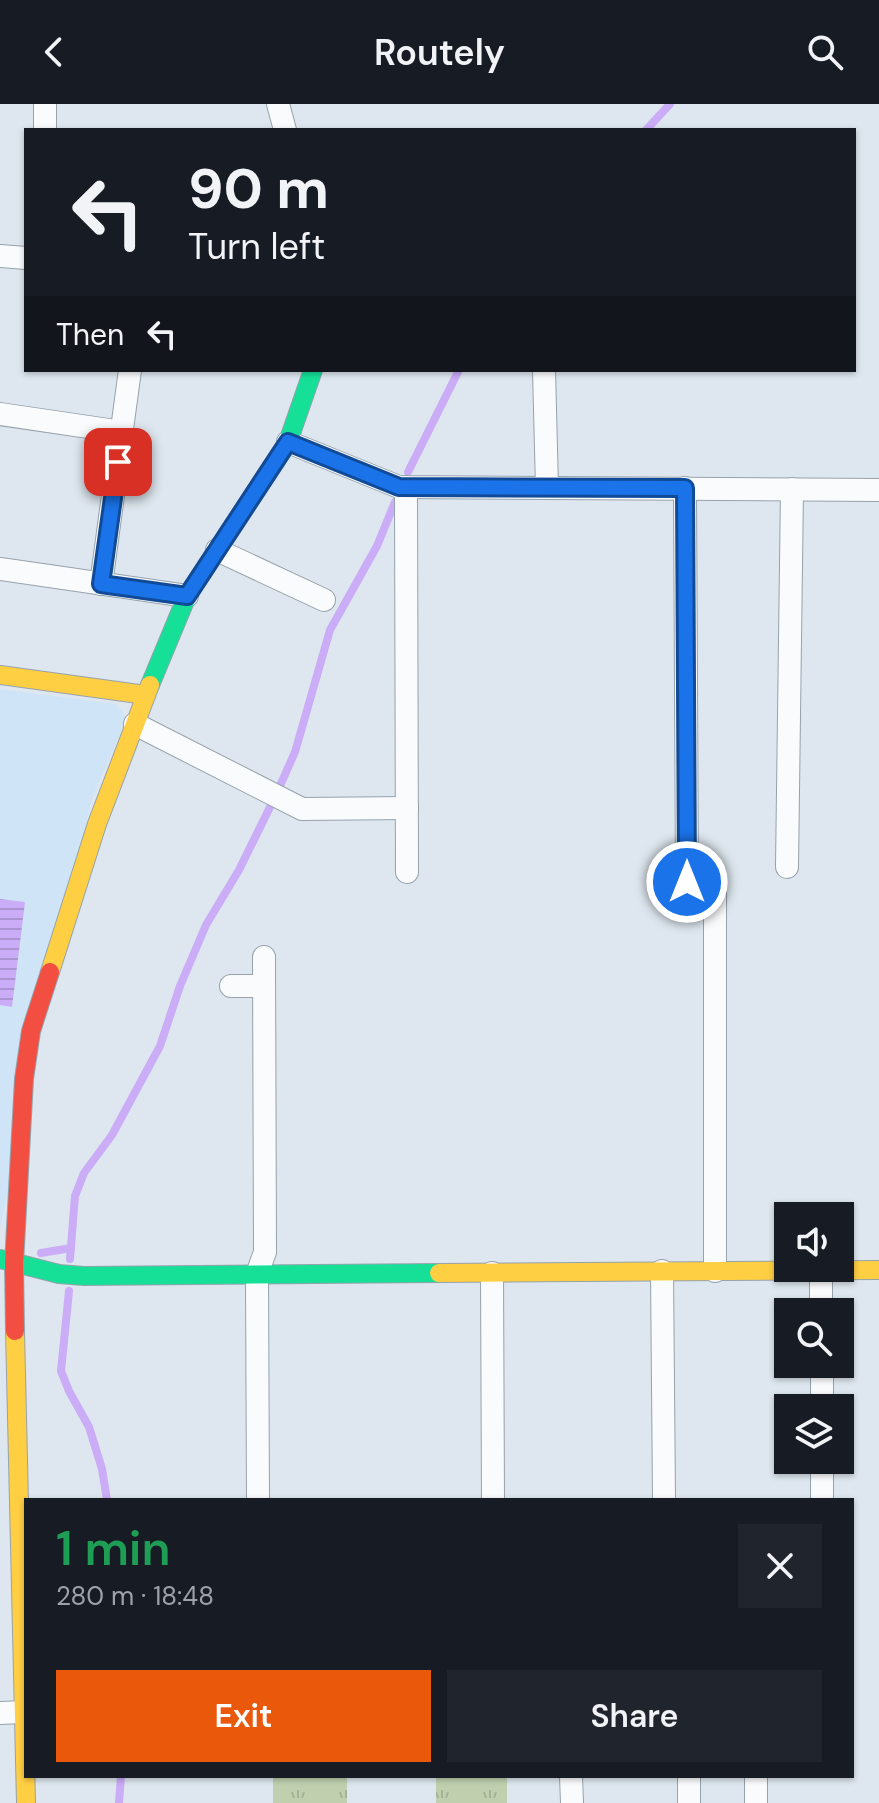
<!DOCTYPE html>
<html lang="en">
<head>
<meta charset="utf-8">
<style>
  :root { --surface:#171b24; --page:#20242c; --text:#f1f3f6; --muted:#9ea1a6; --accent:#ea580c }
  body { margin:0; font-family:"DM Sans",sans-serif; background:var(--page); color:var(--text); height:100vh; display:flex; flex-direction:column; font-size:30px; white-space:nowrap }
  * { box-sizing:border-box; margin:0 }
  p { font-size:26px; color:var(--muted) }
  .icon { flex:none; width:44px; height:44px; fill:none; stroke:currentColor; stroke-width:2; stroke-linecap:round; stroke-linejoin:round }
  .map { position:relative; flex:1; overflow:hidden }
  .details { position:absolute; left:24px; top:1394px; width:830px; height:280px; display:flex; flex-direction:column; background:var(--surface); border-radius:0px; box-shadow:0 2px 6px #0004 }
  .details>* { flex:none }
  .hud { position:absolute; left:24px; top:24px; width:832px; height:244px; border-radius:0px; box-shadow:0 2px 6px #0004; background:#171b24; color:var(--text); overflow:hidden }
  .fabs { position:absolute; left:774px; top:1098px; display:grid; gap:16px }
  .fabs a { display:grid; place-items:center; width:80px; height:80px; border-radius:0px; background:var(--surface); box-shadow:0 2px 6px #0004; font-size:40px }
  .pin { position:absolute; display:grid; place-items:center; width:68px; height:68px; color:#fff; margin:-34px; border-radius:16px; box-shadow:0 4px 12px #0006 }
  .me { position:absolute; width:88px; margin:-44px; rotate:0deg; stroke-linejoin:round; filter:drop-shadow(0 0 6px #0008) }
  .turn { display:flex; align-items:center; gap:28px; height:168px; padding:0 32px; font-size:36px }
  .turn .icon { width:104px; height:104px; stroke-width:2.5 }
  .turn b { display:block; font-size:56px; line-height:68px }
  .then { display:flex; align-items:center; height:76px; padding:0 32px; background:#0003; gap:16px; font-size:30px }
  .round { display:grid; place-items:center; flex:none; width:84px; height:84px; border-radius:0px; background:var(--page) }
  .overview { display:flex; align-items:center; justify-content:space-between; height:136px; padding:0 32px }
  h1 { font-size:48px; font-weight:600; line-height:60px; color:#1e9e55 }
  .action { display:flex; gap:16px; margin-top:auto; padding:16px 32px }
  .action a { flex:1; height:92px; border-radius:0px; background:var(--accent); color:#fff; font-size:32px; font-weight:600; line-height:92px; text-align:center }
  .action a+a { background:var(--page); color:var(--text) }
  header { display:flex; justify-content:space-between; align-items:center; height:104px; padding:0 32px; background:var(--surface); font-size:36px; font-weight:600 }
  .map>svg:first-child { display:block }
  .built { fill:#cfe4f6 }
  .grass { fill:url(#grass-tufts) }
  .water { fill:url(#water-rules) }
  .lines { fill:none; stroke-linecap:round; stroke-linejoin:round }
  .stream { stroke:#caacf7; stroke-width:8 }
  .street-casing { stroke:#96a2ac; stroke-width:24 }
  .fast-casing { stroke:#96a2ac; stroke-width:20 }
  .slow-casing { stroke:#96a2ac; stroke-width:20 }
  .jam-casing { stroke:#96a2ac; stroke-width:20 }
  .street { stroke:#fafbfd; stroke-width:22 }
  .fast { stroke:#16e098; stroke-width:18 }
  .slow { stroke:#ffcf43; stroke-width:18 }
  .jam { stroke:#f24e42; stroke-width:18 }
  .route-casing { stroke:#114b97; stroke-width:20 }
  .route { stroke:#1a73e8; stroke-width:14 }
</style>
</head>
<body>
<header><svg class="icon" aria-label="back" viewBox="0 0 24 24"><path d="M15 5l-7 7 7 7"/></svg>Routely<svg class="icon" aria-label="search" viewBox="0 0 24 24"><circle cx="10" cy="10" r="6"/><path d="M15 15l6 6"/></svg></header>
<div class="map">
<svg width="879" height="1699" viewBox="0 0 879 1699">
  <defs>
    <pattern id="grass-tufts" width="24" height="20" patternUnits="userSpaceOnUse" patternTransform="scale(2)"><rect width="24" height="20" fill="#c0d0af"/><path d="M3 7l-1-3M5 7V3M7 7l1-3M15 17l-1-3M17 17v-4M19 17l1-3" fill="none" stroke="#a4b297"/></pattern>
    <pattern id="water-rules" width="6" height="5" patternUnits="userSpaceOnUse" patternTransform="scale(2)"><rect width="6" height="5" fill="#caacf7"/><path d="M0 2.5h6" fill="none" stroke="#ac94d4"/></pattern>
  </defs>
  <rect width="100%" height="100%" fill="#dee7ef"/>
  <path class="built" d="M0,585l116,15 11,14 -35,80 -92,430z"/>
  <g class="grass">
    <rect x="273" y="1672" width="74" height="27"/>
    <rect x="436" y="1672" width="71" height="27"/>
  </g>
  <path class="water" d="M0,795l25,3 -13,105 -12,-2z"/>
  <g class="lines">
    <g class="stream">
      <path d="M646,26l24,-26"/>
      <path d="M408,368l51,-102"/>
      <path d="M41,1149l30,-5"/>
      <path d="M70,1155l5,-63 9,-23 28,-38 48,-89 20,-60 26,-61 33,-55 36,-73 20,-45 35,-122 47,-84 18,-44"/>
      <path d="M69,1187l-8,80 8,20 20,36 13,42 5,31"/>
      <path d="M119,1699l2,-27"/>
    </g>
    <defs>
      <g id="street">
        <path d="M278,0l7,26"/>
        <path d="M45,26v-26"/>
        <path d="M0,152l26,2"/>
        <path d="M544,266l3,118"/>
        <path d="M0,310l122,18"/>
        <path d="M288,338l111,45 480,3"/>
        <path d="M406,383l1,385"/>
        <path d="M685,384l2,394"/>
        <path d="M217,446l107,50"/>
        <path d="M0,465l187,27"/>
        <path d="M101,480l29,-214"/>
        <path d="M135,620l167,85 105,-1"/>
        <path d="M787,763l5,-378"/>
        <path d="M715,786v381"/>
        <path d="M231,882h33"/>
        <path d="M821,1166v42"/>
        <path d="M662,1167l2,229"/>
        <path d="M492,1169l1,227"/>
        <path d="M822,1260v44"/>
        <path d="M822,1356v40"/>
        <path d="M258,1396l-1,-226 8,-22 -1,-295"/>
        <path d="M0,1609l23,-1"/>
        <path d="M571,1672l1,27"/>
        <path d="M689,1672v27"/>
        <path d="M756,1672v27"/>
      </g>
      <g id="fast">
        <path d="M150,581l37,-89 101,-154 25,-72"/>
        <path d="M0,1155l59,15 25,2 355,-3"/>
      </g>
      <g id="slow">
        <path d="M0,571l146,20"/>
        <path d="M50,868l47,-148 53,-139"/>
        <path d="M439,1169l440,-3"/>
        <path d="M15,1227l11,472"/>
      </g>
      <path id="jam" d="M15,1227l-1,-67 10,-185 7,-48 19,-59"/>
    </defs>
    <use href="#street" class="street-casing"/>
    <use href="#fast" class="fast-casing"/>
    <use href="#slow" class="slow-casing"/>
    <use href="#jam" class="jam-casing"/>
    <use href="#street" class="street"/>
    <use href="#fast" class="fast"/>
    <use href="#slow" class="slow"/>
    <use href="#jam" class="jam"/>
  </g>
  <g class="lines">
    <defs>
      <path id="route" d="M118,358l-17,122 86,12 101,-154 111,45 286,1 2,394"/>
    </defs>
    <use href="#route" class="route-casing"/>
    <use href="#route" class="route"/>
  </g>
</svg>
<div class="fabs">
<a><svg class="icon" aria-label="sound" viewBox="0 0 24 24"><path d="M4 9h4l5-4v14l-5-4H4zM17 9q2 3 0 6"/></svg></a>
<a><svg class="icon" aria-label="search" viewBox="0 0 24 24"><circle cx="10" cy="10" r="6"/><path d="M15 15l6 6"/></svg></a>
<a><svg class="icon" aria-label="layers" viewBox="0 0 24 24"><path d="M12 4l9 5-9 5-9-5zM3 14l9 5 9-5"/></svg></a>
</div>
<div class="pin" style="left:118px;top:358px;background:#d93025"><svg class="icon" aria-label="arrive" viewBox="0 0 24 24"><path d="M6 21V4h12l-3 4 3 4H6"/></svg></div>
<svg class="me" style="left:687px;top:778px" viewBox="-20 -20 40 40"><circle r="17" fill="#1a73e8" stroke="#fff" stroke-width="3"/><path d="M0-11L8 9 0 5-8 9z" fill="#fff"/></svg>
<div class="hud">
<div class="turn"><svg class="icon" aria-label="left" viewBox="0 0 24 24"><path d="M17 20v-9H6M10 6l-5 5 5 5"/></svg><div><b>90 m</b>Turn left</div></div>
<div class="then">Then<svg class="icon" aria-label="left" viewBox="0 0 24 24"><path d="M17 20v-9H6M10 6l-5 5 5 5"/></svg></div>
</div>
<section class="details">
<div class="overview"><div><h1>1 min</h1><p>280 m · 18:48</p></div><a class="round"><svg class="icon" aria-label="close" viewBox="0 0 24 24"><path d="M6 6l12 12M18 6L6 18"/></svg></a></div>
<div class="action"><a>Exit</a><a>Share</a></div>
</section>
</div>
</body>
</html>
